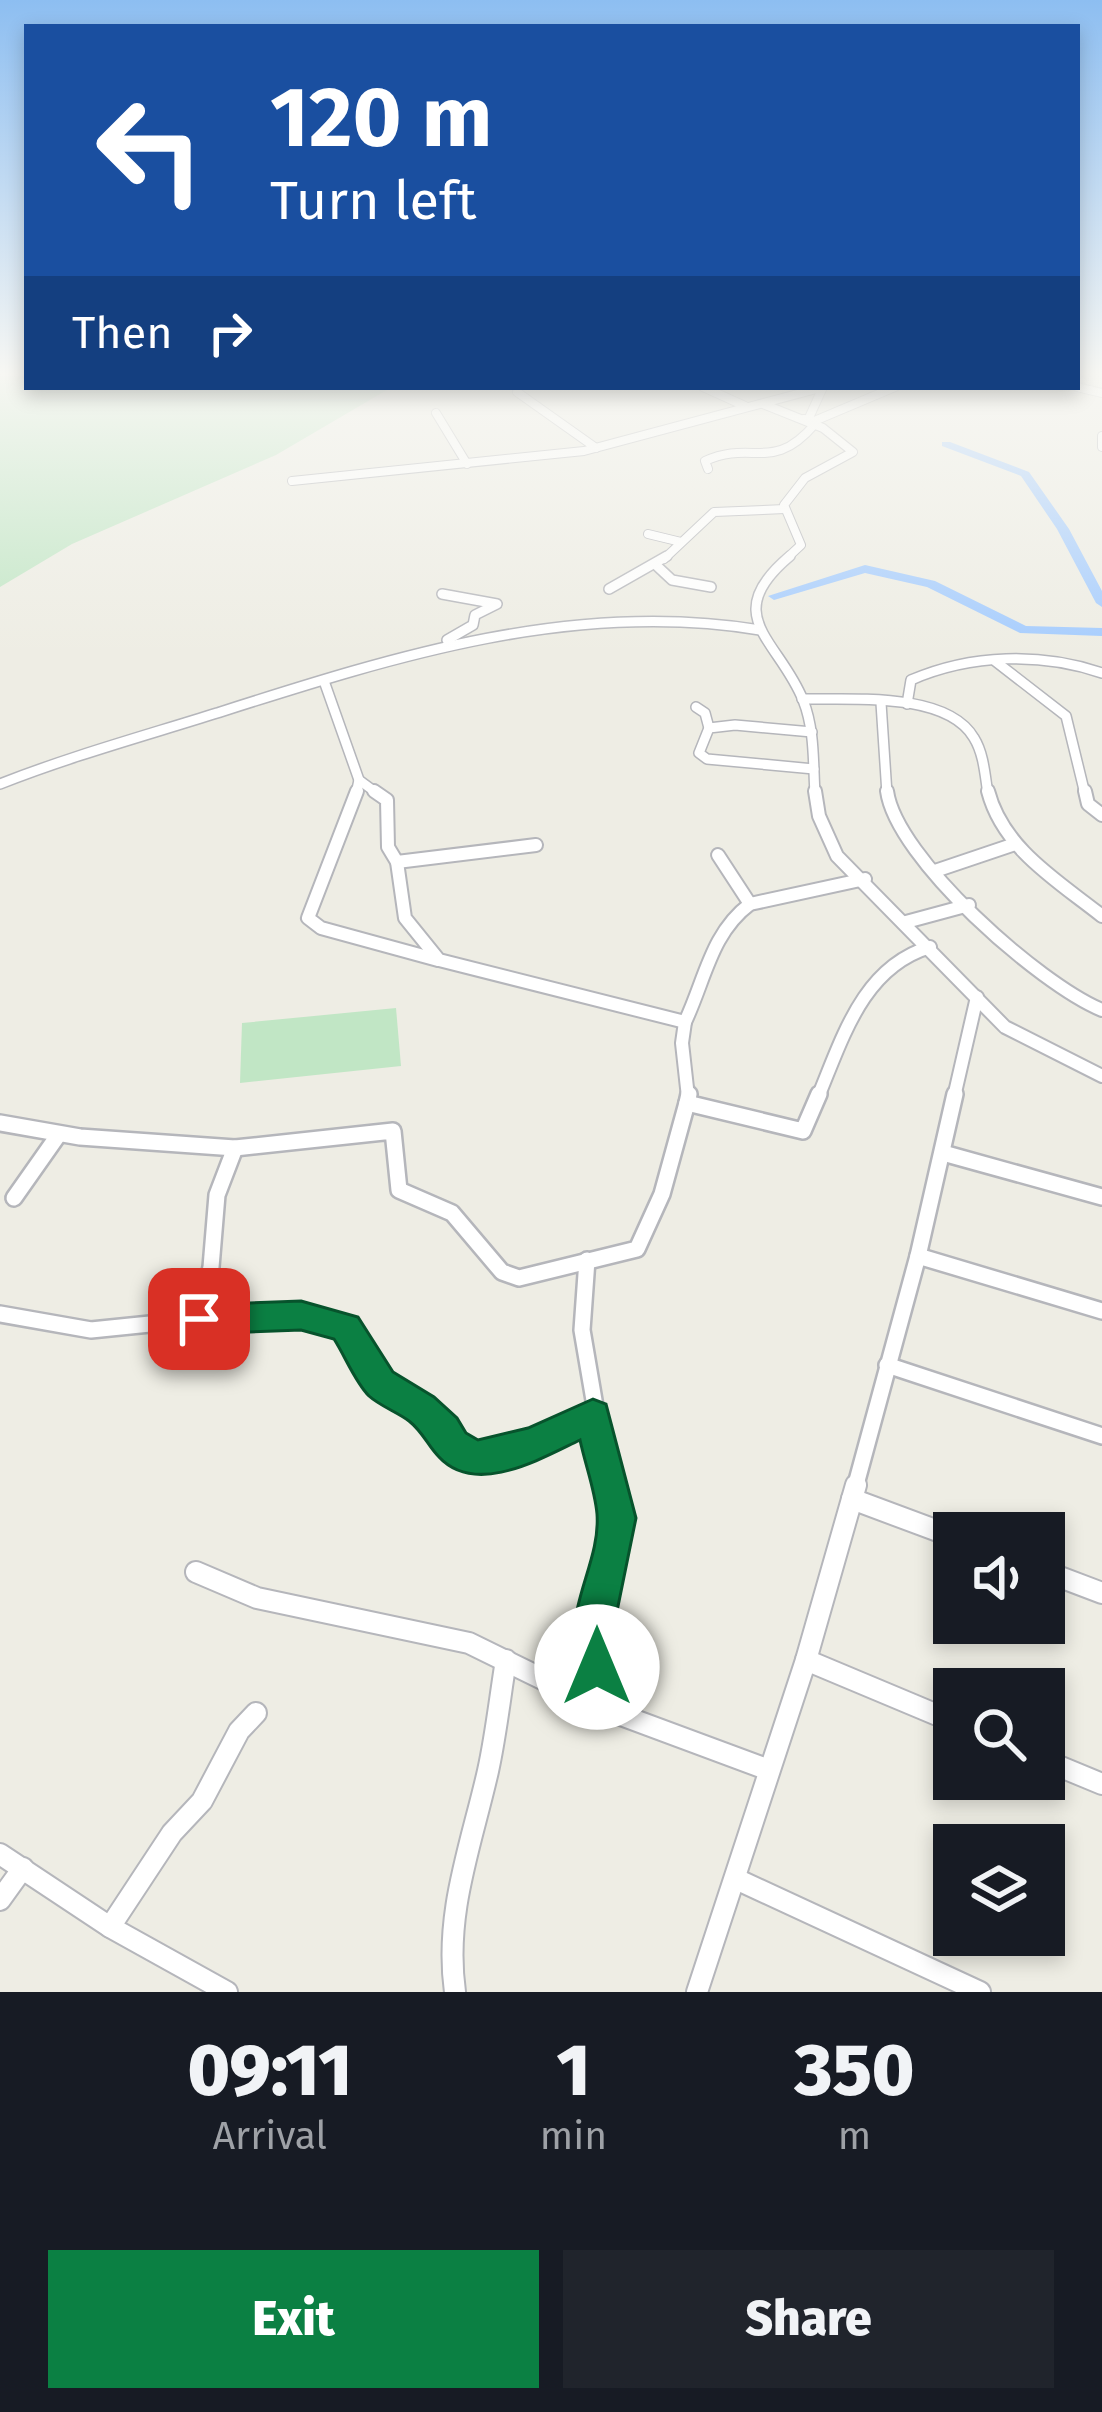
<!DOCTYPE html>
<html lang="en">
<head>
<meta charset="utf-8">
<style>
  :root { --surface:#171b24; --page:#20242c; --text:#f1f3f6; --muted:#9ea1a6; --accent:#0b8043 }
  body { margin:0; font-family:"Fira Sans",sans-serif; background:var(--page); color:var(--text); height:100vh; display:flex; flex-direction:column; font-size:45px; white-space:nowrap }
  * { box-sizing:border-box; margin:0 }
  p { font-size:39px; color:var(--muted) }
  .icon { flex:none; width:66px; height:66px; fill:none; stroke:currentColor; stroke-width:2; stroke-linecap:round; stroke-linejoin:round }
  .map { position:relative; height:1992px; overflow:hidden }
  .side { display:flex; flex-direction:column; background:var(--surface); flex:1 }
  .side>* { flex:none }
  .hud { position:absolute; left:24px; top:24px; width:1056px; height:366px; border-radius:0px; box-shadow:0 6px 18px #0003; background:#1a4fa0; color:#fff; overflow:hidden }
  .buttons { position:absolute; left:933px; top:1512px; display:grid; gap:24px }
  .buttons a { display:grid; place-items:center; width:132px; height:132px; border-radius:0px; background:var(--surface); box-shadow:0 6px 18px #0003; font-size:60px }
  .pin { position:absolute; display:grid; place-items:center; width:102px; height:102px; color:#fff; margin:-51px; border-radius:24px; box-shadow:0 6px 18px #0006 }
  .me { position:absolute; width:132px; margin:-66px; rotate:0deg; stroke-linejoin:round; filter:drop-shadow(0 0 9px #0008) }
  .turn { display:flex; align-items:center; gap:42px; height:252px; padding:0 48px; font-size:54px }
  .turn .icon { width:156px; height:156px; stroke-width:2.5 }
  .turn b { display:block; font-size:84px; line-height:102px }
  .then { display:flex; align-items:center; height:114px; padding:0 48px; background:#0003; gap:24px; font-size:45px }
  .eta { display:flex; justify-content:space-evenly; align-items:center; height:204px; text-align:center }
  .eta b { font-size:72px; font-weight:800; line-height:84px }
  .cta { display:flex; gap:24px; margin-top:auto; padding:24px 48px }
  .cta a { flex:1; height:138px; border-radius:0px; background:var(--accent); color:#fff; font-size:48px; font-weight:800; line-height:138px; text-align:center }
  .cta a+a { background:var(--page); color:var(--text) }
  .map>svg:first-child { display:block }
  .green { fill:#c1e6c5 }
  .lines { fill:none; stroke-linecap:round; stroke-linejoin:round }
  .river { fill:#a5ccfe; fill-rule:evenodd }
  .street-far4-casing { stroke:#b5b6bb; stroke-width:10 }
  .street-far3-casing { stroke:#b5b6bb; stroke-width:12 }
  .street-far2-casing { stroke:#b5b6bb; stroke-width:16 }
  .street-far1-casing { stroke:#b5b6bb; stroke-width:20 }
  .street-casing { stroke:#b5b6bb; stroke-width:24 }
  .street-far4 { stroke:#fff; stroke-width:8 }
  .street-far3 { stroke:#fff; stroke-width:9 }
  .street-far2 { stroke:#fff; stroke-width:12 }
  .street-far1 { stroke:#fff; stroke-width:15 }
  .street { stroke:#fff; stroke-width:20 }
  .route { fill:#0b8043; stroke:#07532c; stroke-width:3 }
</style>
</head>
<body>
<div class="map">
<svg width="1102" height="1992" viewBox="0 0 1102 1992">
  <rect width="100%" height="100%" fill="#eeede4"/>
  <g class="green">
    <path d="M27,376v11h365l-116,68 -204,89 -72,43v-211z"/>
    <path d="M396,1008l5,58 -161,17 2,-60z"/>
  </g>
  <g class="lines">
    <g class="river">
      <path d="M942,442h8l79,30 40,57 33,62v16l-6,-4 -39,-74 -36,-53 -79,-30z"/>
      <path d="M865,565l70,16 91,45 76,2v8l-82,-3 -93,-46 -62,-14 -91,27 -6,-4z"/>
    </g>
    <defs>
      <g id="street-far4">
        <path d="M703,387l42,19"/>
        <path d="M1077,387l25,6"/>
        <path d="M517,392l79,56"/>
        <path d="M763,404l60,24 30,24 -48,26 -21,27 17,40 -15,14"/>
        <path d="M436,413l31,51"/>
        <path d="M804,419l4,1 15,-33"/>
        <path d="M812,422l83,-35"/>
        <path d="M1102,436v11"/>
        <path d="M708,469l-3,-8c48,-22 67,13 110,-37"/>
        <path d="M292,481l292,-30 236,-63"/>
        <path d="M648,534l33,8"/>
        <path d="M664,559l50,-47 71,-3"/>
      </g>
      <g id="street-far3">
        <path d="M790,556c-72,60 -11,84 13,144 12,30 10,63 12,94"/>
        <path d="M657,566l15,14 39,7"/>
        <path d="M609,589l58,-33"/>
        <path d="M442,594l55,10 -22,11 -2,10 -26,15"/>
        <path d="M995,661l71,55 19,78"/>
        <path d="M324,681l35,99 19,14"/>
        <path d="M802,699c47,1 145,-8 172,39 10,16 11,38 14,56"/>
        <path d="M881,703l6,91"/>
        <path d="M907,704l4,-24c60,-26 130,-28 191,-7"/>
        <path d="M696,707l9,6 4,15"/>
        <path d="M812,732l-77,-7 -26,3 -10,25 8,6 107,10"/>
        <path d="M0,784c71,-28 144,-48 217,-71 176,-56 356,-114 543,-83"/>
        <path d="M356,794l3,-14"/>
      </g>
      <g id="street-far2">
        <path d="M357,791l-49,127 13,10 117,32"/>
        <path d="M374,791l13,9 1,47 9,15 8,56 34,42 246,62c20,-42 26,-89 65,-118l115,-25"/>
        <path d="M815,791l4,25 18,40 168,171 97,49"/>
        <path d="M887,791c9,67 152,193 215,219"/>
        <path d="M988,791c15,58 70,90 114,125"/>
        <path d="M1085,791l3,13 14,11"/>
        <path d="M718,855l32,49"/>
        <path d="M397,862l139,-17"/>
        <path d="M935,871l80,-27"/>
        <path d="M906,922l63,-17"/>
        <path d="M685,1022l-3,21 6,54"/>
        <path d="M818,1097c25,-60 45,-130 112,-150"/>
        <path d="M954,1097l23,-100"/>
      </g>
      <g id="street-far1">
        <path d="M689,1094l-2,9 116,28 16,-37"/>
        <path d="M0,1123l80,14 155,11 158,-17 6,59 53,23 50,59 17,6 118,-29 25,-55 25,-91"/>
        <path d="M943,1153l159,44"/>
        <path d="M14,1198l45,-64"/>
        <path d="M918,1256l184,55"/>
        <path d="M587,1260l-5,70 27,158"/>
        <path d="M0,1314l91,16 108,-11 12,-52 6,-72 18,-47"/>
        <path d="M199,1319l102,-3 44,11 35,55 46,31 29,35 14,7 17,2 38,-9 69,-33"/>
        <path d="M887,1365l215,71"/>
        <path d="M855,1488l63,-232 37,-162"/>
      </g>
      <g id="street">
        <path d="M852,1499l102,38"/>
        <path d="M1044,1571l58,22"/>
        <path d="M196,1572l61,26 212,45 133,65 167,62"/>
        <path d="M806,1660l148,62"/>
        <path d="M602,1708l-8,-87 23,-103 -9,-33"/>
        <path d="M1044,1760l58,24"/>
        <path d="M0,1854l110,73 117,65"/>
        <path d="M736,1879l244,113"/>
        <path d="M0,1900l23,-32"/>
        <path d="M110,1927l62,-94 30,-32 37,-70 17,-18"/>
        <path d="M455,1992c-11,-78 16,-146 33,-221 8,-36 12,-74 18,-111"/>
        <path d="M697,1992l109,-332 50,-175"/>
      </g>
    </defs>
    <use href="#street-far4" class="street-far4-casing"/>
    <use href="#street-far3" class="street-far3-casing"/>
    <use href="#street-far2" class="street-far2-casing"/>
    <use href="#street-far1" class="street-far1-casing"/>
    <use href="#street" class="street-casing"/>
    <use href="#street-far4" class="street-far4"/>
    <use href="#street-far3" class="street-far3"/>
    <use href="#street-far2" class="street-far2"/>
    <use href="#street-far1" class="street-far1"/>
    <use href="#street" class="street"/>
  </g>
  <linearGradient id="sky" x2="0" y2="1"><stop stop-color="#8dbef1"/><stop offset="0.57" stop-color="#f7f7f3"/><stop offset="1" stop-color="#f7f7f3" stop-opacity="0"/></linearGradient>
  <rect width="1102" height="655" fill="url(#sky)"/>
  <path class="route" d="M301,1301l57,16 35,55 41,25 23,21 9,15 12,7 50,-12 65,-29 13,5 30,114 -21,103 3,46 -6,15 -15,6 -15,-6c-27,-65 19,-113 15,-168 -2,-24 -12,-50 -17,-74 -38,18 -104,57 -141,17 -11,-11 -16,-25 -30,-36 -12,-9 -29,-15 -40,-25 -14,-14 -24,-40 -35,-57l-33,-9 -102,4 -12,-4 -5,-11 5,-10 12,-4z"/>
</svg>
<div class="buttons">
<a><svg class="icon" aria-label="sound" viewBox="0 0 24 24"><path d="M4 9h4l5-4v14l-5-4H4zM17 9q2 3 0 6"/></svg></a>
<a><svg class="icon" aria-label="search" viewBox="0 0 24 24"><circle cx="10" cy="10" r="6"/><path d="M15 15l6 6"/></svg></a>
<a><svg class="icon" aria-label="layers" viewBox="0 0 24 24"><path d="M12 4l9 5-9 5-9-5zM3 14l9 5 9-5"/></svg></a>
</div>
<div class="pin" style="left:199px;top:1319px;background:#d93025"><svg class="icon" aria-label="arrive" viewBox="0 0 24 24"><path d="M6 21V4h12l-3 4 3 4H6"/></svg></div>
<svg class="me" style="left:597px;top:1667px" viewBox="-20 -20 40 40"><circle r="19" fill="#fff"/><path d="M0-13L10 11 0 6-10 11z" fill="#0b8043"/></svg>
<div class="hud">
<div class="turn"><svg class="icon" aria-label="left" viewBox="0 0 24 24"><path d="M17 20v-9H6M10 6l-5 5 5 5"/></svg><div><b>120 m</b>Turn left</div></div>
<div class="then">Then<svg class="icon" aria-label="right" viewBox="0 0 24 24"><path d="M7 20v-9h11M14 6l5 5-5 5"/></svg></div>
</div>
</div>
<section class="side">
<div class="eta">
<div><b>09:11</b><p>Arrival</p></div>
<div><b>1</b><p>min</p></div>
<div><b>350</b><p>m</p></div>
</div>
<div class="cta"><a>Exit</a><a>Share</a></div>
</section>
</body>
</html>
